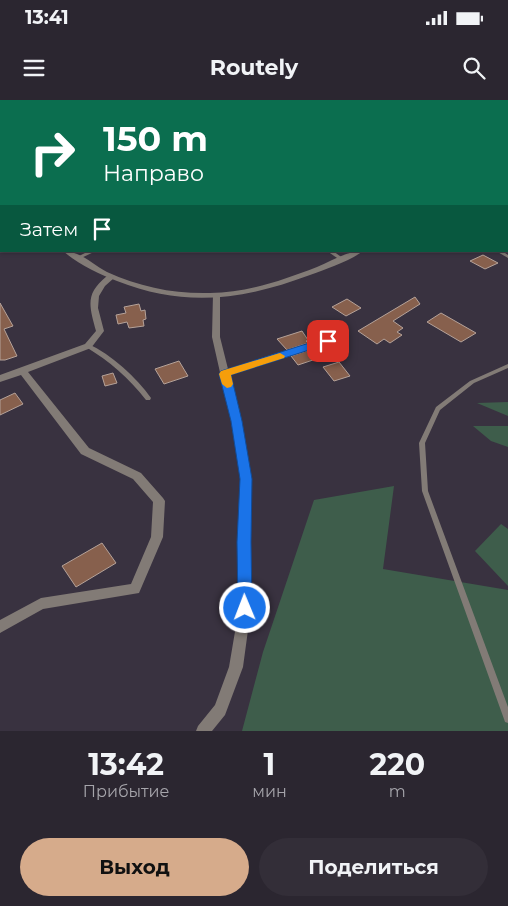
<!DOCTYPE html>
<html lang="ru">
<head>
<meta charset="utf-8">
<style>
  :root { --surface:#2b2630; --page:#332e38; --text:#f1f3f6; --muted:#a6a5ab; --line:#47434c; --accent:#d6ab8b }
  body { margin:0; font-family:Montserrat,sans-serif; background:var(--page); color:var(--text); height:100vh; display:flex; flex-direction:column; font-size:19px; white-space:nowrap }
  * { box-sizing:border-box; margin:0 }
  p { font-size:16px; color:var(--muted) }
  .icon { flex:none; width:28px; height:28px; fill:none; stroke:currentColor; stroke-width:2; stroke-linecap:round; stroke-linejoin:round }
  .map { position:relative; height:631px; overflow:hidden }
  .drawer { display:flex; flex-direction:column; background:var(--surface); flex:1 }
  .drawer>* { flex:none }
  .banner { position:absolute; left:0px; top:0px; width:509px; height:152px; box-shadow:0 1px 4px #0004,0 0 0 1px var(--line); background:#0b6e4f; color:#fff; overflow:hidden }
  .pin { position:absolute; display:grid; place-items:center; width:42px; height:42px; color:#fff; margin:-21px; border-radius:10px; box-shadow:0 2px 8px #0006 }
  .me { position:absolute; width:55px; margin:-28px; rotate:359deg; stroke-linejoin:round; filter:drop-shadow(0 0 4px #0008) }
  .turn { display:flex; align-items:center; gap:18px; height:105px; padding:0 20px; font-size:22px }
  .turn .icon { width:65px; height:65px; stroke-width:2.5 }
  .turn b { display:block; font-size:35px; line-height:42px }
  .then { display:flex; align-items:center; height:48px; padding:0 20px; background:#0003; gap:10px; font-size:19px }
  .eta { display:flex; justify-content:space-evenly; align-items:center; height:85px; text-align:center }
  .eta b { font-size:30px; font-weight:700; line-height:35px }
  .cta { display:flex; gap:10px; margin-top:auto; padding:10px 20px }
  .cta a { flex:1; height:58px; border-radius:30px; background:var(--accent); color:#111; font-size:20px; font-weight:700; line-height:58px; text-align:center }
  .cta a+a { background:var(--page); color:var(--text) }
  .status { display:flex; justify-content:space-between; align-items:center; height:35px; padding:0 25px; background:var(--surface); direction:ltr }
  .status svg { height:14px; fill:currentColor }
  header { display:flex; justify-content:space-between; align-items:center; height:65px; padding:0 20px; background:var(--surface); font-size:22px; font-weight:700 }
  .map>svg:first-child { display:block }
  .green { fill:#3e5d4b }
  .building { fill:#87604d; stroke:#b5a299 }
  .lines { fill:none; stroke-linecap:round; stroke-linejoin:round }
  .service { fill:#827b76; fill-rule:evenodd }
  .minor { fill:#827b76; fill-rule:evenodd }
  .tertiary { fill:#827b76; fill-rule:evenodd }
  .route { fill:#1a73e8; stroke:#114b97 }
  .slow { fill:#f59e0b }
</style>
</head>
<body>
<div class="status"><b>13:41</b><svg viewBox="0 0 49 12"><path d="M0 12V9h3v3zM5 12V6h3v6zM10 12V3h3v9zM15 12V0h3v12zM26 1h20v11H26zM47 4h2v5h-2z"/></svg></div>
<header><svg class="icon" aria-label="menu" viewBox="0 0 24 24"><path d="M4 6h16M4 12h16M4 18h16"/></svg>Routely<svg class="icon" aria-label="search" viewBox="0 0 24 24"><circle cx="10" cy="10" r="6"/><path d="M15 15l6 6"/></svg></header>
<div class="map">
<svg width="508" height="631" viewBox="0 0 508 631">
  <rect width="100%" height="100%" fill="#393240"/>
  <g class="green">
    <path d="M508,302v14l-31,-13z"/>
    <path d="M473,326h35v21l-17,-6z"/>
    <path d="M394,386l-11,83 125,21v141h-266l21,-79 51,-152z"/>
    <path d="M501,424l7,5v57l-33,-35z"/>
  </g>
  <g class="building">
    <path d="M483,155l15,8 -13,6 -15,-8z"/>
    <path d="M415,197l5,7 -27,17 10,7 -6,4 5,3 -12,8 -6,-4 -7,5 -19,-13z"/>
    <path d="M347,199l14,9 -15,8 -14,-9z"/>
    <path d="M0,203l13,23 -9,3 13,27 -12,4h-5z"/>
    <path d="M139,204l2,7 4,-1 1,9 -3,1 1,6 -15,2 -2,-6 -9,2 -2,-9 10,-2 -2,-6z"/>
    <path d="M441,213l35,20 -15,9 -34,-20z"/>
    <path d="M302,231l6,9 -2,1 2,2 -21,7 -10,-11z"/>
    <path d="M312,249l7,9 -21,7 -7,-9z"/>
    <path d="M179,261l9,15 -24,8 -9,-15z"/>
    <path d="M339,262l11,14 -16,5 -11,-14z"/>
    <path d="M113,273l4,10 -12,3 -3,-10z"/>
    <path d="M15,293l8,11 -23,11v-15z"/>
    <path d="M102,443l14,20 -40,24 -14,-21z"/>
  </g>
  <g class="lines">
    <g class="service">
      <path d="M1,150v1h5l-6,2v-2z"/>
      <path d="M89,151h7l-17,8h-2l-2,-1z"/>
      <path d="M327,151h6l11,8 -2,1h-2z"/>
      <path d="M496,151h6l6,4v3z"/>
      <path d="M327,239l3,2 -1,1 -102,32h-4l-1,-1 1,-1z"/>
      <path d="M88,244c23,10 49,34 63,54l-1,2h-4c-17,-22 -37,-39 -60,-53l-1,-1 1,-1z"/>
      <path d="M508,264v4l-34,15 -34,27 -15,33 3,48 80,216v16l-3,-1 -1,-3 -82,-228 -3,-48 17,-36 34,-26z"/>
    </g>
    <g class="minor">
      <path d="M17,0h6l1,1h-6z"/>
      <path d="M411,0h7l1,1h-7z"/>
      <path d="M107,176h6l1,2 -9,8 -6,10 -1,12 6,23 -13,17 -63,24 61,76 52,25 22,25 2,3 -2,36 -24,56 -96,16 -43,24v-13l41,-22 90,-14 20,-47 2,-35 -20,-23 -52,-25 -60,-79 -21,7v-7l85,-31 11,-13c-7,-26 -11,-37 11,-55z"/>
      <path d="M213,194h3l4,2v41l21,84 10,58 -1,63 1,66 -8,59 -18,48 -13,16h-16l2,-5 17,-21 14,-38 10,-59 -1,-66 3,-63 -10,-58 -19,-84z"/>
    </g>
    <g class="tertiary">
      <rect x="0" y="99" width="1" height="5"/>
      <path d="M63,151c17,0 29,13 44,21 33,15 67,22 103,21 37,0 73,-13 107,-26 15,-6 29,-16 46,-16 -13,10 -37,18 -53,24 -67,25 -125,33 -193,6 -18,-7 -39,-17 -54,-30z"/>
    </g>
  </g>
  <path class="route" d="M328,237l3,1v5l-100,32 11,46 10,58 -1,63 1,66 -2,5 -5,2 -5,-2 -2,-5 -1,-66 3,-63 -9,-58 -12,-47 2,-3z"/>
  <path class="slow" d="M280,253l5,3 -1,2 -53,17 2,9 -2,3 -4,1 -5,-4 -3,-10 2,-3z"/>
</svg>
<div class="pin" style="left:328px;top:241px;background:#d93025"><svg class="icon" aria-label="arrive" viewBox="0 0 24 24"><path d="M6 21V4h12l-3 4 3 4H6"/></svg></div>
<svg class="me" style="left:245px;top:508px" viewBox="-20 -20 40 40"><circle r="17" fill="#1a73e8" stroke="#fff" stroke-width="3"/><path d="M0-11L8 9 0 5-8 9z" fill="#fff"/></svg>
<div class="banner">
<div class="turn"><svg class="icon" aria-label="right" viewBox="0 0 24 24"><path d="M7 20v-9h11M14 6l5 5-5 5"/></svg><div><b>150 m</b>Направо</div></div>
<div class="then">Затем<svg class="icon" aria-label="arrive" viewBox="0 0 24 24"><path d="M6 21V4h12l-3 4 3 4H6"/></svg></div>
</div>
</div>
<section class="drawer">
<div class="eta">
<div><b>13:42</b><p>Прибытие</p></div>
<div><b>1</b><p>мин</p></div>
<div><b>220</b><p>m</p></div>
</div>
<div class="cta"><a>Выход</a><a>Поделиться</a></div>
</section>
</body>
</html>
